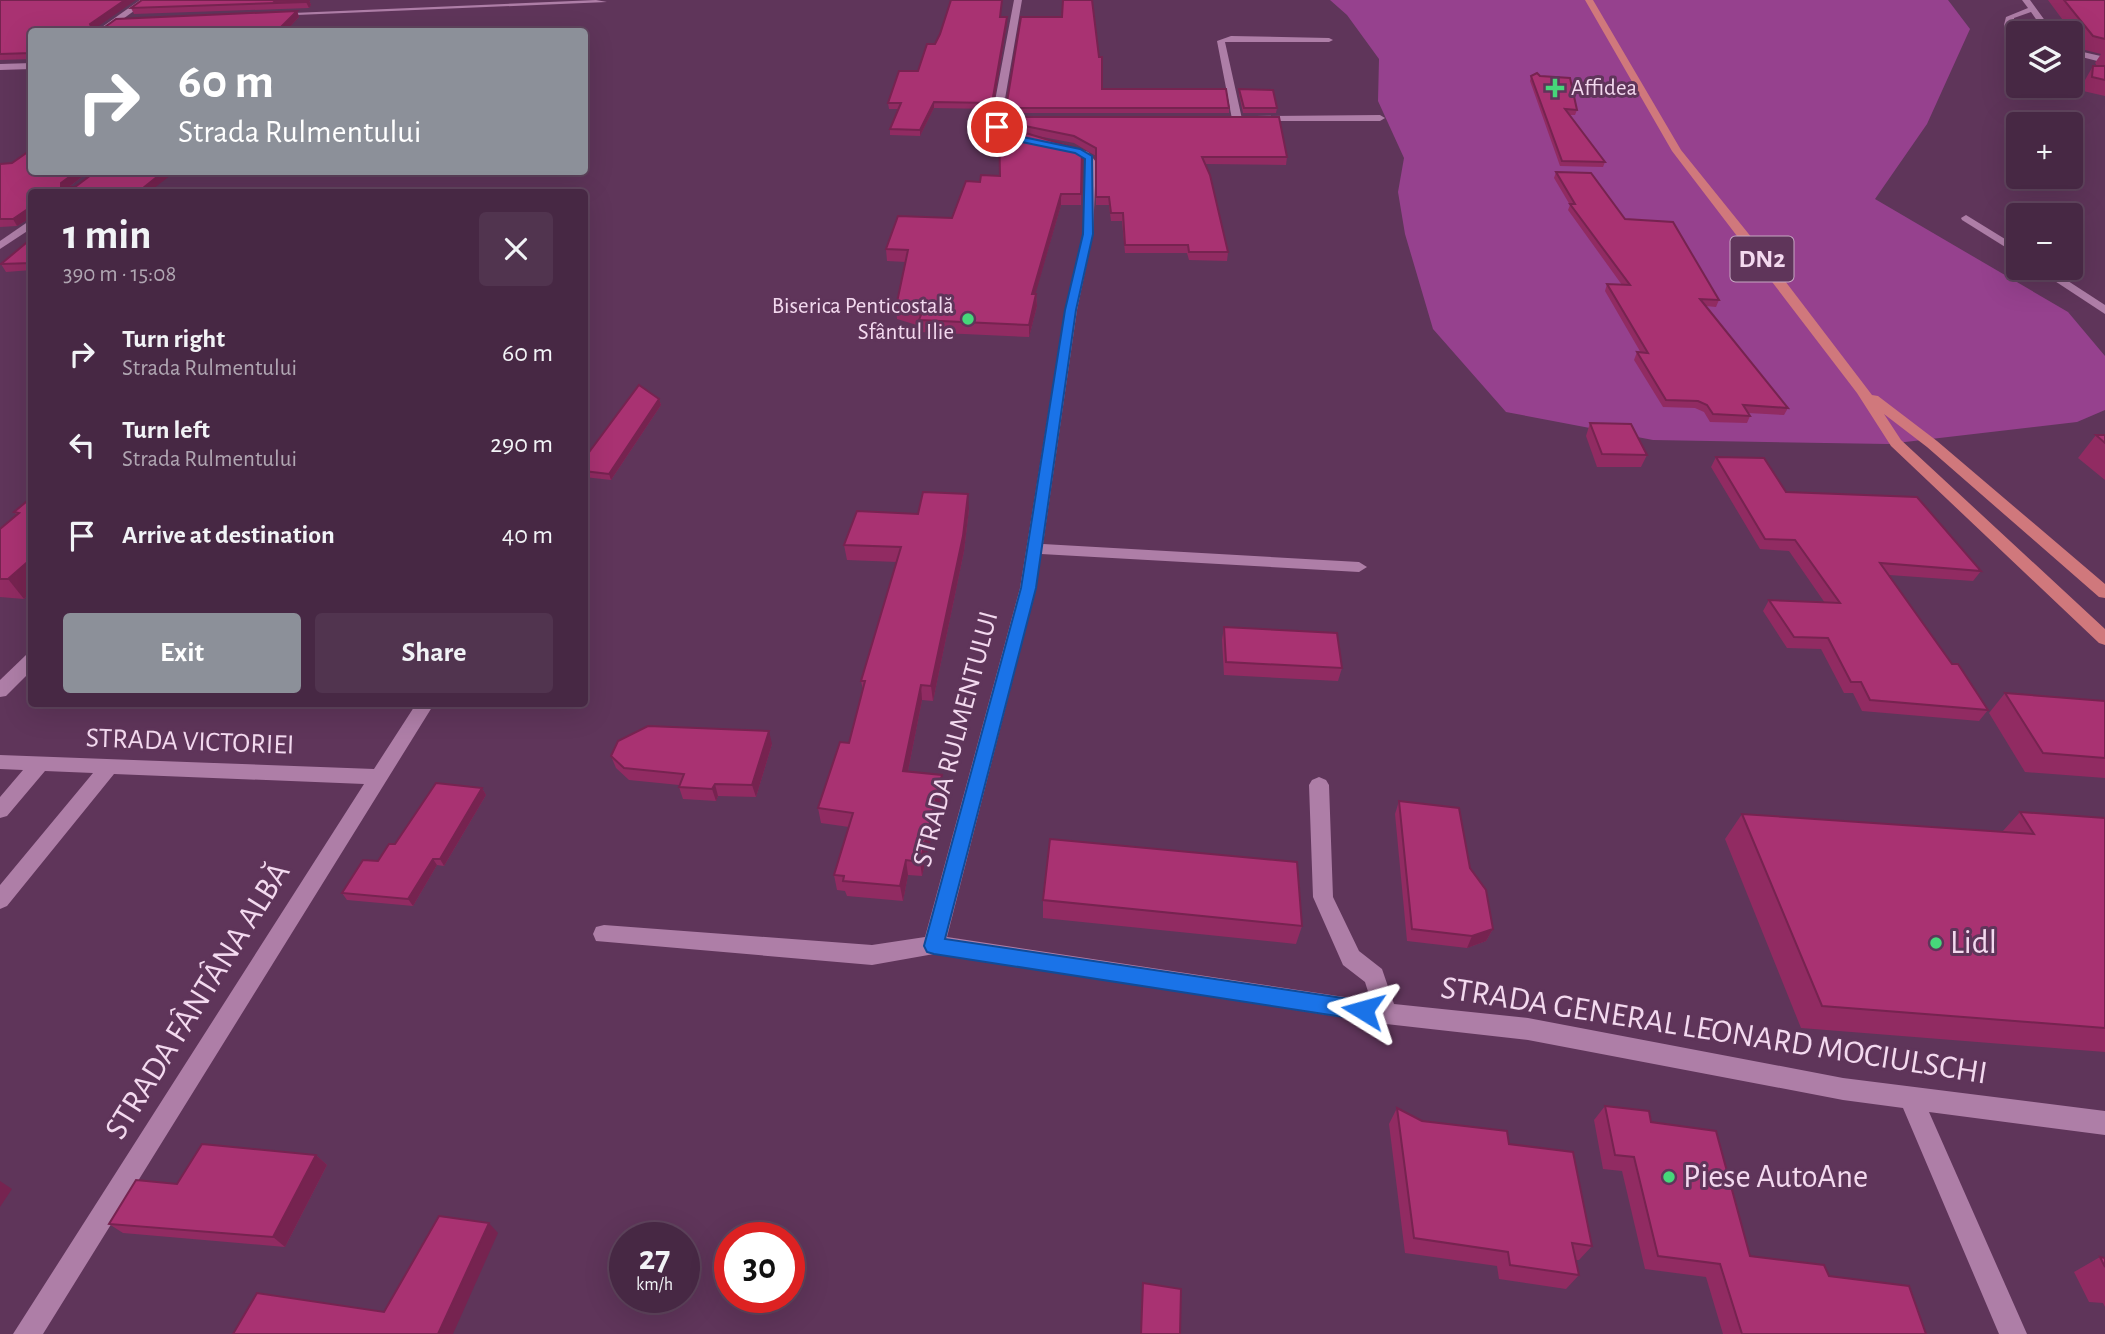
<!DOCTYPE html>
<html lang="en">
<head>
<meta charset="utf-8">
<style>
  :root { --surface:#472844; --page:#51344f; --text:#f1f3f6; --muted:#b0a6b2; --line:#5f445d; --accent:#8c9099 }
  body { margin:0; font-family:"Alegreya Sans",sans-serif; background:var(--page); color:var(--text); height:100vh; display:flex; flex-direction:column; font-size:26px; white-space:nowrap }
  * { box-sizing:border-box; margin:0 }
  p { font-size:23px; color:var(--muted) }
  .icon { flex:none; width:38px; height:38px; fill:none; stroke:currentColor; stroke-width:2; stroke-linecap:round; stroke-linejoin:round }
  .map { position:relative; flex:1; overflow:hidden }
  .panel { position:absolute; left:28px; top:189px; width:560px; height:518px; display:flex; flex-direction:column; background:var(--surface); border-radius:7px; box-shadow:0 7px 28px #0002,0 0 0 2px var(--line) }
  .panel>* { flex:none }
  .hud { position:absolute; left:28px; top:28px; width:560px; height:147px; border-radius:7px; box-shadow:0 7px 28px #0002,0 0 0 2px var(--line); background:#8c9099; color:#fff; overflow:hidden }
  .tools { position:absolute; left:2006px; top:21px; display:grid; gap:14px }
  .tools a { display:grid; place-items:center; width:77px; height:77px; border-radius:7px; background:var(--surface); box-shadow:0 7px 28px #0002,0 0 0 2px var(--line); font-size:35px }
  .speed { position:absolute; left:609px; top:1222px; display:flex; gap:14px; font-size:35px; font-weight:700; text-align:center }
  .speed>* { display:grid; place-content:center; width:91px; height:91px; border-radius:50%; background:var(--surface); box-shadow:0 7px 28px #0002,0 0 0 2px var(--line); line-height:1 }
  .speed small { font-size:18px; font-weight:400 }
  .speed .limit { border:10px solid #d22; background:#fff; color:#111 }
  .pin { position:absolute; display:grid; place-items:center; width:60px; height:60px; color:#fff; margin:-30px; border:4px solid #fff; border-radius:50%; box-shadow:0 2px 7px #0007 }
  .me { position:absolute; width:77px; margin:-38px; rotate:278deg; stroke-linejoin:round; filter:drop-shadow(0 0 5px #0008) }
  .turn { display:flex; align-items:center; gap:24px; height:147px; padding:0 35px; font-size:32px }
  .turn .icon { width:91px; height:91px; stroke-width:2.5 }
  .turn b { display:block; font-size:49px; line-height:60px }
  .round { display:grid; place-items:center; flex:none; width:74px; height:74px; border-radius:7px; background:var(--page) }
  .headline { display:flex; align-items:center; justify-content:space-between; height:119px; padding:0 35px }
  h1 { font-size:42px; font-weight:600; line-height:52px }
  .button { display:flex; gap:14px; margin-top:auto; padding:14px 35px }
  .button a { flex:1; height:80px; border-radius:7px; background:var(--accent); color:#fff; font-size:28px; font-weight:600; line-height:80px; text-align:center }
  .button a+a { background:var(--page); color:var(--text) }
  ul { padding:0; list-style:none }
  li { display:flex; align-items:center; gap:21px; height:91px; padding:0 35px }
  li div { flex:1 }
  li b { display:block; font-size:26px }
  li em { font-style:normal }
  .map>svg:first-child { display:block }
  .green { fill:#96418e }
  .lines { fill:none; stroke-linecap:round; stroke-linejoin:round }
  .minor { fill:#ae7ea7; fill-rule:evenodd }
  .primary { fill:#d0787c; fill-rule:evenodd }
  .wall { fill:#912b62 }
  .shaded-wall { fill:#762350 }
  .building { fill:#a93272; stroke:#762350; stroke-width:2 }
  .route { fill:#1a73e8; stroke:#114b97; stroke-width:2 }
  .poi-dot { fill:#46d77a; stroke:#5f355a; stroke-width:2.5 }
  .labels { text-anchor:middle; dominant-baseline:central; stroke-width:6; stroke-linejoin:round; paint-order:stroke }
  .far-poi-label { font-size:23px; fill:#f3d9ef; stroke:#5f355a; text-anchor:start }
  .shield { fill:#5f355a; stroke:#c7a8c2; stroke-width:2 }
  .shield-label { font-size:26px; font-weight:bold; fill:#f3d9ef }
  .street-label { font-size:28px; fill:#f3d9ef; stroke:#5f355a }
  .near-poi-label { font-size:33px; fill:#f3d9ef; stroke:#5f355a; text-anchor:start }
  .near-street-label { font-size:33px; fill:#f3d9ef; stroke:#5f355a }
</style>
</head>
<body>
<div class="map">
<svg width="2105" height="1334" viewBox="0 0 2105 1334">
  <rect width="100%" height="100%" fill="#5f355a"/>
  <path class="green" d="M1330,0h618l22,29 -43,95 -52,75 193,113 37,44v54l-28,12 -189,22 -235,-4 -147,-28 -73,-83 -28,-95 -7,-42 6,-34 -26,-57 1,-42 -32,-44z"/>
  <g class="lines">
    <g class="minor">
      <path d="M140,0h9l-44,32h-10z"/>
      <path d="M596,0l11,2 -334,14 -4,-2z"/>
      <path d="M1014,0h8l-21,122 3,6 19,9 2,2 -5,3 -23,-10 -6,-10z"/>
      <path d="M2022,0h8l16,22 2,11h-8l-2,-11 -7,-10 -17,6 1,27 -7,2 -4,-22 2,-8 22,-9z"/>
      <path d="M1231,36l98,2 4,2 -4,2h-104l17,77 -5,3 -5,-3 -15,-78z"/>
      <path d="M2070,49l35,8v6l-35,-9z"/>
      <path d="M32,63v6l-32,1v-6z"/>
      <path d="M1256,116l124,-1 5,3 -5,3h-127l-2,-2z"/>
      <path d="M1061,143l27,9 8,10 -3,72 -16,76 -34,234 316,18 8,5 -8,5 -318,-18 -5,34 -89,349 424,64 -6,-19 -22,-17 -30,-68 -4,-112 3,-5 7,-3 7,3 3,5 4,112 26,54 23,18 12,35 134,14 315,60 262,33v24l-176,-23 98,222h-28l-96,-226 -60,-8 -315,-60 -142,-16 -452,-70 -62,11 -276,-24 -3,-7 3,-7 8,-2 268,20 53,-8 95,-349 45,-278 18,-76 3,-72 -4,-6 -24,-8 -2,-2z"/>
      <path d="M1966,215l52,32v8l-56,-35 -1,-2z"/>
      <path d="M32,219v9l-32,21v-8z"/>
      <path d="M2035,268h13l57,37v9z"/>
      <path d="M32,653v17l-26,26 -6,1v-17l26,-25z"/>
      <path d="M416,704h18l-391,630h-30l351,-550 -250,-10 -107,132 -7,3v-24l93,-112 -48,-2 -38,45 -7,2v-21l23,-27 -23,-1v-14l374,14z"/>
    </g>
    <path class="primary" d="M1585,0h8l88,150 75,93 116,152 6,1 59,45 168,143v14l-6,-1 -172,-150 -43,-33 17,26 204,189v16l-6,-2 -208,-197 -34,-53 -185,-242z"/>
  </g>
  <g class="wall">
    <path d="M0,0l95,29 202,-18 2,6 -14,15h-253v27l-32,1z"/>
    <path d="M309,0l2,5 -2,3 -175,6 -3,-6z"/>
    <path d="M2048,0h57v96l-22,-5 2,-11 8,-14h4l-2,-3 6,-9 -16,-4z"/>
    <path d="M1001,17l6,5 -14,87 -59,-1 -14,28 -30,-1v-6l8,-20h-9l-1,-6 30,-32 22,-37z"/>
    <path d="M1531,76h9l37,34 -2,5h-6l36,47 -2,5 -43,-1 -30,-85z"/>
    <path d="M1102,89l127,19v5h-223v-5z"/>
    <path d="M1239,89l38,19 -1,5h-33l-4,-19z"/>
    <path d="M1005,117l282,40 -1,8 -80,-1 22,88 -1,9 -38,-1 -2,-7h-62l-3,-32h-11l-2,-16h-13v-49l-22,-13 -42,-8 50,15 -1,55h-20l-26,89h1l1,12 -8,31 -109,-5v-6l-23,-7 -1,-12 10,-45 -19,-1 -1,-12 66,-31 28,-36 20,-6 20,-45 -15,-6z"/>
    <path d="M12,163l20,9h56l-19,15 89,4 1,1h-127v28l-2,-2 -13,8 -17,1v-63z"/>
    <path d="M1556,172l69,47 94,81 -3,7 -10,-1 82,102 -4,7 -36,-2 2,3 -3,7 -37,-1 -6,-10 -9,-4 -32,-1 -29,-47 3,-8 4,1 -36,-62 2,-7 15,1 -54,-75 2,-5 -16,-27z"/>
    <path d="M32,238v32l-26,2 -5,-8z"/>
    <path d="M659,399l2,6 -50,75 -27,-3v-18z"/>
    <path d="M1590,423l57,32 -6,12h-44l-11,-31z"/>
    <path d="M2096,435h9v45l-27,-22z"/>
    <path d="M1716,457l70,35 195,79 -8,10 -84,-6 63,89 36,46 -9,11 -117,-10 -9,-18h-9l-23,-44 -34,-1 -24,-37 6,-11 56,3 -36,-52 -29,-2 -49,-82z"/>
    <path d="M32,497v95l-8,7 -24,-2v-68l17,-14 -3,-3z"/>
    <path d="M969,509l-5,42 -31,150 -11,-1 -14,71 34,4 1,14 -21,87 -14,-1 -5,26 -56,-5 -2,-5 -8,-1 -3,-15 15,-48 -28,-4 -3,-15 31,-65 14,-53 -2,-9 36,-119 -50,-2 -3,-15z"/>
    <path d="M1224,627l118,41 -4,13 -114,-6 -2,-35z"/>
    <path d="M2005,693l100,8v77l-80,-6 -36,-59z"/>
    <path d="M772,744l-16,53 -38,-1 -2,5 -33,-2 -4,-12v-2l-50,-5 -13,-12 -5,-12z"/>
    <path d="M482,788l4,7 -42,71 -7,-1 -24,41 -66,-6 -5,-7 53,-49z"/>
    <path d="M1399,801l94,128 -7,12 -19,7 -60,-7 -12,-127z"/>
    <path d="M2020,812l85,6v234l-304,-24 -76,-189 17,-25 260,18z"/>
    <path d="M1043,900l259,26 -6,18 -253,-26z"/>
    <path d="M1605,1106l46,16 99,134 79,20 97,58h-203l-17,-57 -61,-8 -23,-98 -19,-2 -9,-49z"/>
    <path d="M1397,1108l25,13 87,23 83,102 -13,14h-3l3,15 -13,14 -67,-10 -2,-13 -92,-13 -16,-129z"/>
    <path d="M316,1155l11,10 -42,82 -162,-14 -14,-9 68,-40z"/>
    <path d="M2100,1257l5,1v49l-2,-4 -14,-1 -15,-30z"/>
  </g>
  <g class="shaded-wall">
    <path d="M125,0h11l-43,30v2l-3,-8z"/>
    <path d="M309,0l2,5 -2,3 -3,-6z"/>
    <path d="M297,11l2,6 -14,15h-9z"/>
    <path d="M1007,17v5l-14,87 -1,-6z"/>
    <path d="M934,102v6l-14,28v-6z"/>
    <path d="M76,172h12l-23,18 -4,-3v-4z"/>
    <path d="M163,172h12l-26,20h-11z"/>
    <path d="M1061,194v11l-29,101v-12z"/>
    <path d="M28,209l4,8 -15,9 -4,-7z"/>
    <path d="M1036,294l1,12 -8,31v-12z"/>
    <path d="M659,399l2,6 -50,75 -2,-6z"/>
    <path d="M968,494l1,15 -5,42 -31,150 -2,-15z"/>
    <path d="M32,558v34l-8,7 -16,-20z"/>
    <path d="M921,685l1,15 -17,86 -2,-15z"/>
    <path d="M769,731l3,13 -16,53 -4,-12z"/>
    <path d="M942,775l1,14 -21,87 -2,-14z"/>
    <path d="M715,784l3,12 -2,5 -4,-12z"/>
    <path d="M482,788l4,7 -42,71 -4,-7z"/>
    <path d="M433,859l4,6 -24,41 -5,-7z"/>
    <path d="M906,860l2,15 -5,26 -3,-15z"/>
    <path d="M1493,929l-7,12 -19,7 5,-12z"/>
    <path d="M316,1155l11,10 -42,82 -12,-10z"/>
    <path d="M0,1181l12,8 -12,18z"/>
    <path d="M489,1223l9,10 -45,101h-15z"/>
  </g>
  <g class="building">
    <path d="M0,0h125l-35,24 2,5h10l14,-10 181,-8 -21,21h-244v21l-32,1z"/>
    <path d="M142,0h134l-1,1 34,-1 -3,2 -175,6z"/>
    <path d="M951,0h51l-2,17h7l-15,86 -58,-1 -14,28 -30,-1 11,-26h-13l11,-32h19l9,-27h8l5,-10z"/>
    <path d="M1063,0h29l7,57h3v32h124l3,19h-223l15,-91h41z"/>
    <path d="M2064,0h41v39l-12,-3z"/>
    <path d="M2093,66h12v14l-13,-3z"/>
    <path d="M1537,73l3,3 30,2 7,32 -12,-1 40,53 -43,-1 -31,-85z"/>
    <path d="M1239,89l34,1 4,18h-33z"/>
    <path d="M1005,117h274l8,40h-85l8,18 18,77h-39l-1,-7h-63l-2,-32h-12l-2,-16h-13v-49l-22,-12 -49,-10z"/>
    <path d="M999,125l83,25 -1,44h-20l-29,100h4l-7,31 -110,-5 2,-5 -25,-8 12,-57 -22,-1 12,-33 54,2 14,-37 14,1 1,-7 19,1z"/>
    <path d="M32,149v23h44l-15,11v4h14l20,-15h68l-25,20 20,-1 -2,1h-124v26h-2l-2,-9 -15,10h-13v-55l12,-1z"/>
    <path d="M1556,172l35,1 34,46 48,3 46,78 -19,-1 88,109 -45,-3 7,11 -37,-2 -6,-9 -9,-4 -32,-1 -29,-48 11,1 -41,-69 23,1 -60,-81h5z"/>
    <path d="M32,238v25l-31,1z"/>
    <path d="M639,385l20,14 -50,75 -25,-3v-12z"/>
    <path d="M1590,423l41,1 16,31 -45,-1z"/>
    <path d="M2096,435h9v8z"/>
    <path d="M1716,457l48,1 22,34 131,5 64,74 -101,-8 72,101h6l30,46 -118,-10 -9,-18h-10l-23,-44 -34,-1 -25,-37 71,3 -45,-63 -30,-1z"/>
    <path d="M923,492l45,2 -5,42 -32,150 -10,-1 -18,86 39,4 -22,87 -14,-2 -6,26 -57,-5 1,-5 -10,-1 19,-62 -35,-5 22,-66 9,1 16,-62h-4l40,-134 -57,-2 13,-34 61,3z"/>
    <path d="M32,497v61l-24,21h-8v-50l19,-16 -5,-1z"/>
    <path d="M1224,627l113,6 5,35 -116,-6z"/>
    <path d="M2005,693l100,8v57l-62,-5z"/>
    <path d="M648,726l121,5 -17,54 -37,-1 -3,5 -33,-2 5,-13 -60,-6 -13,-12 7,-15z"/>
    <path d="M436,783l46,5 -42,71h-7l-25,40 -66,-6 21,-33 15,1 11,-17h6z"/>
    <path d="M1399,801l60,7 11,60 16,22 7,39 -21,7 -60,-7z"/>
    <path d="M2020,812l85,6v210l-283,-22 -80,-192 292,20z"/>
    <path d="M1050,839l247,23 5,64 -259,-26z"/>
    <path d="M1605,1106l44,5 2,11 65,9 34,125 74,9 5,11 80,10 17,48h-184l-22,-70 -62,-8 -24,-99 -19,-2z"/>
    <path d="M1397,1108l25,13 85,10 2,13 64,8 19,94 -20,-3 7,32 -69,-10 -2,-13 -94,-14z"/>
    <path d="M202,1144l114,11 -43,82 -164,-13 27,-44 41,4z"/>
    <path d="M439,1216l50,7 -51,111h-205l24,-41 127,19z"/>
    <path d="M2100,1257l5,1v9z"/>
    <path d="M1143,1283l38,6 -1,45h-39z"/>
  </g>
  <path class="route" d="M994,125l29,12 57,12 12,7 1,78 -17,76 -40,278 -91,351 418,62 7,3 3,6 -3,7 -7,3 -429,-66 -7,-2 -3,-6 97,-358 44,-278 18,-76 2,-75 -10,-6 -58,-12 -23,-13z"/>
  <g class="poi-dot">
    <path d="M1551.5 77.5h7v7h7v7h-7v7h-7v-7h-7v-7h7z"/>
    <circle cx="968" cy="319" r="7"/>
    <circle cx="1936" cy="943" r="7"/>
    <circle cx="1669" cy="1177" r="7"/>
  </g>
  <g class="labels">
    <g class="far-poi-label">
      <text x="1571" y="88">Affidea</text>
      <text x="954" y="306" text-anchor="end">Biserica Penticostală<tspan x="954" dy="26">Sfântul Ilie</tspan></text>
    </g>
    <rect class="shield" x="1730.5" y="236.5" width="63" height="45" rx="5"/>
    <g class="shield-label">
      <text x="1762" y="259">DN2</text>
    </g>
    <g class="street-label">
      <text transform="translate(956 739) rotate(-75)">STRADA RULMENTULUI</text>
      <text transform="translate(190 742) rotate(2)">STRADA VICTORIEI</text>
    </g>
    <g class="near-poi-label">
      <text x="1950" y="943">Lidl</text>
      <text x="1683" y="1177">Piese AutoAne</text>
    </g>
    <g class="near-street-label">
      <text transform="translate(198 1001) rotate(-58)">STRADA FÂNTÂNA ALBĂ</text>
      <text transform="translate(1714 1031) rotate(9)">STRADA GENERAL LEONARD MOCIULSCHI</text>
    </g>
  </g>
</svg>
<div class="tools">
<a><svg class="icon" aria-label="layers" viewBox="0 0 24 24"><path d="M12 4l9 5-9 5-9-5zM3 14l9 5 9-5"/></svg></a>
<a>+</a>
<a>−</a>
</div>
<div class="speed"><div>27<small>km/h</small></div><div class="limit">30</div></div>
<div class="pin" style="left:997px;top:127px;background:#d93025"><svg class="icon" aria-label="arrive" viewBox="0 0 24 24"><path d="M6 21V4h12l-3 4 3 4H6"/></svg></div>
<svg class="me" style="left:1363px;top:1010px" viewBox="-20 -20 40 40"><path d="M0-17L14 15 0 8-14 15z" fill="#1a73e8" stroke="#fff" stroke-width="4"/></svg>
<div class="hud">
<div class="turn"><svg class="icon" aria-label="right" viewBox="0 0 24 24"><path d="M7 20v-9h11M14 6l5 5-5 5"/></svg><div><b>60 m</b>Strada Rulmentului</div></div>
</div>
<section class="panel">
<div class="headline"><div><h1>1 min</h1><p>390 m · 15:08</p></div><a class="round"><svg class="icon" aria-label="close" viewBox="0 0 24 24"><path d="M6 6l12 12M18 6L6 18"/></svg></a></div>
<ul>
<li><svg class="icon" aria-label="right" viewBox="0 0 24 24"><path d="M7 20v-9h11M14 6l5 5-5 5"/></svg><div><b>Turn right</b><p>Strada Rulmentului</p></div><em>60 m</em></li>
<li><svg class="icon" aria-label="left" viewBox="0 0 24 24"><path d="M17 20v-9H6M10 6l-5 5 5 5"/></svg><div><b>Turn left</b><p>Strada Rulmentului</p></div><em>290 m</em></li>
<li><svg class="icon" aria-label="arrive" viewBox="0 0 24 24"><path d="M6 21V4h12l-3 4 3 4H6"/></svg><div><b>Arrive at destination</b></div><em>40 m</em></li>
</ul>
<div class="button"><a>Exit</a><a>Share</a></div>
</section>
</div>
</body>
</html>
